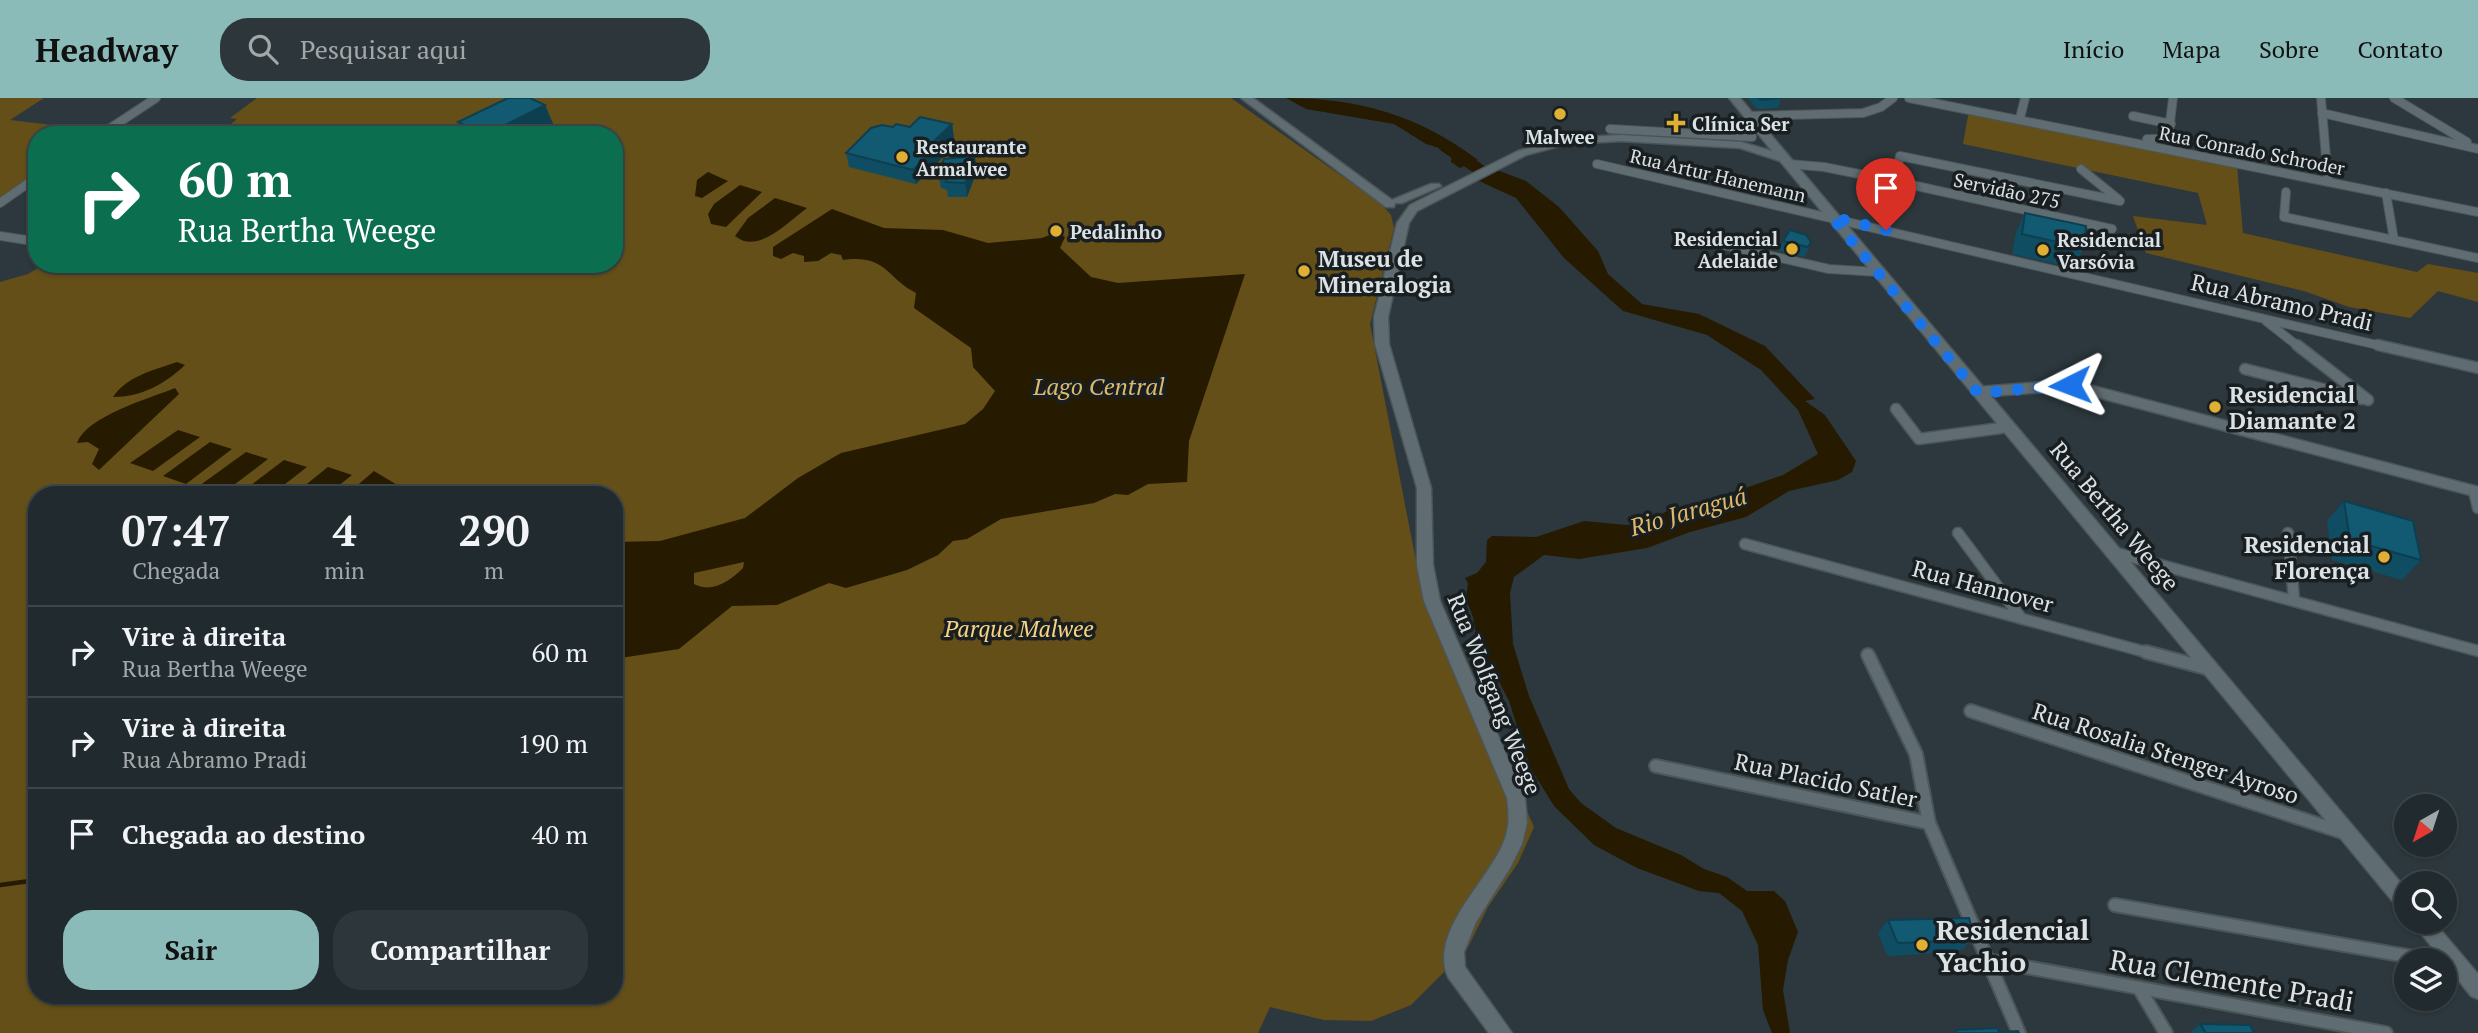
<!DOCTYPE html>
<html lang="pt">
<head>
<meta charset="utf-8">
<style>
  :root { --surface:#212a2e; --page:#2d363a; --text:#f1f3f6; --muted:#a2a7aa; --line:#3e464a; --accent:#8bbbb9 }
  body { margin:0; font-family:"PT Serif",serif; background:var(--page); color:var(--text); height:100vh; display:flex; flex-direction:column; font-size:26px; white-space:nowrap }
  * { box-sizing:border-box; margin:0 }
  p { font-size:23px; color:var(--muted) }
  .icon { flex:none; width:38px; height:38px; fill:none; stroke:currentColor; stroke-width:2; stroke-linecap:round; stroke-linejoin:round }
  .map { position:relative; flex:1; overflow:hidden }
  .details { position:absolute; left:28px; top:388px; width:595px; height:518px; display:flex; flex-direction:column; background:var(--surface); border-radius:28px; box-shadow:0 2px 5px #0004,0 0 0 2px var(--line) }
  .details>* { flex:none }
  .banner { position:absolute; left:28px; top:28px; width:595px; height:147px; border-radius:28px; box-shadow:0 2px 5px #0004,0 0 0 2px var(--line); background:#0b6e4f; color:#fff; overflow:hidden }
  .needle { width:46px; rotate:219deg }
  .buttons { position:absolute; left:2394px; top:696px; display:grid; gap:14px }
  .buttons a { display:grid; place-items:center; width:63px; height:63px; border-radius:50%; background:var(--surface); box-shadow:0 2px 5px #0004,0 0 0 2px var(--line); font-size:35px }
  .pin { position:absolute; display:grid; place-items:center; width:60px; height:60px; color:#fff; margin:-72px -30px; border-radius:50% 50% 50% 0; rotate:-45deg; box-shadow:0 0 7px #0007 }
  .pin .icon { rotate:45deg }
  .me { position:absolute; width:77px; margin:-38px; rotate:267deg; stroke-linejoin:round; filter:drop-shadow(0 0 5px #0008) }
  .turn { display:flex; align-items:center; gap:24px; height:147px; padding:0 35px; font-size:32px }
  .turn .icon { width:91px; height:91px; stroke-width:2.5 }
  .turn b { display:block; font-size:49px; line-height:60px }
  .eta { display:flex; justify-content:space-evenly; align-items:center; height:119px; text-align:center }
  .eta b { font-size:42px; font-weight:700; line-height:49px }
  .cta { display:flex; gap:14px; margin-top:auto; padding:14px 35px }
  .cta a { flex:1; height:80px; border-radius:28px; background:var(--accent); color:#111; font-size:28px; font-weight:700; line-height:80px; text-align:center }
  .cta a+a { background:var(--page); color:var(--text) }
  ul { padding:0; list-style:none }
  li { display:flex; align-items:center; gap:21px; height:91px; padding:0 35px; border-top:2px solid var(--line) }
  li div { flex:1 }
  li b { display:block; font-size:26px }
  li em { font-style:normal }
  header { display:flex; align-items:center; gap:42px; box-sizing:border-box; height:98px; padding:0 35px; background:var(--accent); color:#111 }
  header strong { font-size:33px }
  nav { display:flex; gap:38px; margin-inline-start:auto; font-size:24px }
  .search { width:490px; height:63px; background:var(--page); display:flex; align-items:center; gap:18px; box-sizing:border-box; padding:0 24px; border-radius:28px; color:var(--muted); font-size:26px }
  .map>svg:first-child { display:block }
  .green { fill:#644f18; fill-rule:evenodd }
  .water { fill:#261b01; fill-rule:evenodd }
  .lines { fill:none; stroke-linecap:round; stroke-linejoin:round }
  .stream { stroke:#261b01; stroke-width:4.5 }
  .river { fill:#261b01; fill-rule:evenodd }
  .street-far2-casing { stroke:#4c5659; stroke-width:10 }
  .street-far1-casing { stroke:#4c5659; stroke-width:13 }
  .street-casing { stroke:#4c5659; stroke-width:16 }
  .secondary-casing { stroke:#4c5659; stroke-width:3 }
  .street-far2 { stroke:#5f6c71; stroke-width:8 }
  .street-far1 { stroke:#5f6c71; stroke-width:10 }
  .street { stroke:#5f6c71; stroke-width:12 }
  .secondary { fill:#5f6c71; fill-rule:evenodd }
  .wall { fill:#0f4d62 }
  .shaded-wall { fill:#0d3f50 }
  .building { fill:#125a72; stroke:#0d3f50; stroke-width:2 }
  .route { stroke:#1a73e8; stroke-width:12; stroke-dasharray:0 21.6 }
  .poi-dot { fill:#e0b034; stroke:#191e20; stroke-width:2.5 }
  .labels { text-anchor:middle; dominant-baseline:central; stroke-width:7; stroke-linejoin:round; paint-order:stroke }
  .far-poi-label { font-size:19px; font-weight:bold; fill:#dbe2e5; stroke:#191e20; text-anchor:start }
  .far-street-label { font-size:19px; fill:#dbe2e5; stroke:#191e20 }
  .poi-label { font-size:23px; font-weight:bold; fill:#dbe2e5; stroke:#191e20; text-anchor:start }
  .street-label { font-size:23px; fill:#dbe2e5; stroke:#191e20 }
  .park-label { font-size:23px; font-style:italic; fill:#f7d383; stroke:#191e20 }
  .water-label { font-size:24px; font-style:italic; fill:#ddb969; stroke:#191e20 }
  .near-poi-label { font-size:28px; font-weight:bold; fill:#dbe2e5; stroke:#191e20; text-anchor:start }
  .near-street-label { font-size:28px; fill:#dbe2e5; stroke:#191e20 }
</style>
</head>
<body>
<header>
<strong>Headway</strong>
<div class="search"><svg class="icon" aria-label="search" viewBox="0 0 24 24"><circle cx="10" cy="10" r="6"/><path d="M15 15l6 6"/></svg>Pesquisar aqui</div>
<nav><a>Início</a><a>Mapa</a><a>Sobre</a><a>Contato</a></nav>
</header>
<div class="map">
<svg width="2478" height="935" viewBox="0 0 2478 935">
  <rect width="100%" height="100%" fill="#2c383d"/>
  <g class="green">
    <path d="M0,0h44l-34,22 42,5 6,10h-21v38l-37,25z"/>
    <path d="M257,0h974l149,105 11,12 3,13 -24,96 46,237 118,266 -16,36 -30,44 -21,42 -56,56 -40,16 -47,-1 -54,-13 -12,26h-1258v-751l28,-8 17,-10h569v-129h-444l55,-6 12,-10 -7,-1zM37,397h577v501h-577z"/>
    <path d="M1969,12l268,56 6,67 174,39 11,-8 50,9v29l-40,-11 -28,27 -61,-11 -45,-16 -158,-38 -13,-37 74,9 -9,-32 -235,-49z"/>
  </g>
  <g class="water">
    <path d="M1286,0c73,0 134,18 192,62l-18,8 -9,-6 1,-7 -3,-4 -23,-7 -32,-20 -88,-15z"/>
    <path d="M1497,72l29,11 33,26 39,44 10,23 34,30 57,10 66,32 50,53 -10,2 20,14 31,46 -4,11 -14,8 -49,11 -43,26 -56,15 -43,16 -68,11 -35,-4 -30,22 -4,16 3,51 16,52 40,93 12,14 35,25 65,27 23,14 23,8 20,14h27l11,10 13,31 -10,28 -5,30 7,43h-18l-9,-23 -5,-65 -16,-34 -23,-18 -20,-2 -62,-23 -43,-23 -40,-39 -24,-39 -21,-66 -32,-62 -4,-22 -7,-18 2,-16 -3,-5 12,-5 9,-11 1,-22 5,-4 44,1 48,-16 43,4 23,-4 17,-10 32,-7 84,-29 35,-21 -20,-44 -37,-40 -54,-35 -84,-24 -59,-53 -48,-60 -39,-18z"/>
    <path d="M708,74l20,9 -26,17 -7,-2 2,-16z"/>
    <path d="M740,87l22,7 -36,35 -15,-3 -3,-10 6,-10z"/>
    <path d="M775,100l32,10c-19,14 -49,47 -72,28l13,-18z"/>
    <path d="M832,111l52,19 59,2 45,13 54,-5 15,-6 8,5 -5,11 31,29 27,6 127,-9 -56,167 -2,41 -39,2 -20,11 -13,-1 -21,9 -93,16 -34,20 -14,2 -15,14 -31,15 -61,18 -17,-5 -52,22 -45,1 -53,43 -65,10v-117l46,-1 85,-23 53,-40 43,-25 124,-29 18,-15 12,-18 -22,-24 -2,-19 -57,-40 2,-15c-30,-15 -29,-39 -73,-33l-2,-5 -10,-2 -13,8 -14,1v-6l-11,-3 -12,6 -8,-3v-9zM744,464l-1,6c-12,12 -31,26 -49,16v-11z"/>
    <path d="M177,264l8,3c-20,19 -44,32 -72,32 14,-21 41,-27 64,-35z"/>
    <path d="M175,290l4,6 -80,76 -7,-6 7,-15 -11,-7 -11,1c10,-27 71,-44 98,-55z"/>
    <path d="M178,332l22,7 -47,34 -23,-8z"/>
    <path d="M210,344l22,7 -46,35 -23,-8z"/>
    <path d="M246,354l22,7 -46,35 -23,-8z"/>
    <path d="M284,362l23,7 -36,28h-33z"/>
    <path d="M328,369l24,8 -25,20h-34z"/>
    <path d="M374,373l40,24h-68z"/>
  </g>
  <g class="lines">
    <path class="stream" d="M0,787l37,-5"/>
    <path class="river" d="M1446,44l6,2 62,42 -9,5 -6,-1 -59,-40 -2,-3z"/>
    <defs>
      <g id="street-far2">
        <path d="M1909,0l569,114"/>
        <path d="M2321,0l7,83"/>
        <path d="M2394,0l73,44"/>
        <path d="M2322,15l156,36"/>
        <path d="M1749,18l114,-3 18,-6 12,-9"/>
        <path d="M2133,18l38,8"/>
        <path d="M2020,20l5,-20"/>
        <path d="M1610,31l142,8"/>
        <path d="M100,37l56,-37"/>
        <path d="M2147,41h21l5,-41"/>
        <path d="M1597,66l789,183"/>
        <path d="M1789,66l35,3 70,14 6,-25 220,45"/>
        <path d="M2081,71l37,30"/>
        <path d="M1894,83l218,48"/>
        <path d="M2286,94l-2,25 110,23"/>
        <path d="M2386,95l8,47 84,18"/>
        <path d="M0,105l37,-26"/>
        <path d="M0,138l33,5"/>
        <path d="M1697,141l132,30 49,3"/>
        <path d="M2266,223l33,26"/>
      </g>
      <g id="street-far1">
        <path d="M2297,247l71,55"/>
        <path d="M2378,247l100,23"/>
        <path d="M2245,271l117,30"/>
        <path d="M1978,294l92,-7 408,107"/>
        <path d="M1896,311l23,30 89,-12"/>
        <path d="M2474,393l4,17"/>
        <path d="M1958,435l63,85"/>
        <path d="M2288,435l6,66"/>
        <path d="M1745,446l408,110"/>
        <path d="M2113,454l365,99"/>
      </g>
      <g id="street">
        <path d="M2146,554l64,17"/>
        <path d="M1868,557l48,99 13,69"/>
        <path d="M1971,613l374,122"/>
        <path d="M1656,668l273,57 90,210"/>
        <path d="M2115,807l321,56"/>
        <path d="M1987,862l399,73"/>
        <path d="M2139,890l27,45"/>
      </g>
      <g id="secondary">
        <path d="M1241,0h12l139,102 39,-16h8l2,2 -39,17h-7l-1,4h-8z"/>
        <path d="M1729,0h11l666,791v23l-7,-3 -619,-748 -40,-13 -119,-7 -54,3 -41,11 -109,56 -8,12 -21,94 1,27 42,144 2,77 7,36 85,197 2,25 -5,21 -12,24 -34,54 -12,30 1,15 47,66h-23l-41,-56c-20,-46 42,-97 56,-136 6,-15 5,-28 3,-43l-83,-197 -7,-36v-77l-42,-144 -1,-27 23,-94 13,-18 108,-54 49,-13 54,-3 120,7 31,9z"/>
        <path d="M2412,824h22l44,52v25l-7,-3z"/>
      </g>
    </defs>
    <use href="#street-far2" class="street-far2-casing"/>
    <use href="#street-far1" class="street-far1-casing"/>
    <use href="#street" class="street-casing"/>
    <use href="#secondary" class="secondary-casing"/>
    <use href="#street-far2" class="street-far2"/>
    <use href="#street-far1" class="street-far1"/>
    <use href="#street" class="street"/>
    <use href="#secondary" class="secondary"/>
  </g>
  <g class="wall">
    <path d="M1748,0h33l-3,10 -21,1z"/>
    <path d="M545,7l8,19 -22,11h-67l-6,-13z"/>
    <path d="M952,26l2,15 -10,10 1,6 -29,29 -67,-17 -3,-14 47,-26z"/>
    <path d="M977,73l-10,26h-19l-1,-7 -6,-2 -3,-14z"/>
    <path d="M2025,115l59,35 -11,20 -61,-14 4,-22z"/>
    <path d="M1783,143l28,1 -6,15 -26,-6z"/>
    <path d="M2344,403l77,59 -19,20 -70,-20 -5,-39z"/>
    <path d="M1888,822l86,17 -11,12 -4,1 -3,2 -66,4 -3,-1 -9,-22z"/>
    <path d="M2200,926l54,9h-63l-1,-1z"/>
  </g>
  <g class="shaded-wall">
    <path d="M545,7l8,19 -22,11h-46z"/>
    <path d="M952,26l2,15 -10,10 1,6 -29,29 -3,-14 23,-31z"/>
    <path d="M975,58l2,15 -10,26 -2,-14z"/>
  </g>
  <g class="building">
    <path d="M508,0h22l15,7 -60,30 -27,-13z"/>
    <path d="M1759,0h22l-21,2z"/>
    <path d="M920,19l32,7 -16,15 6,2 -29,29 -67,-17 25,-25 11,-3 11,2 3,-3 14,3z"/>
    <path d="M975,58l-10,27 -19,-1 2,-5 -10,-3 6,-15z"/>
    <path d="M2025,115l61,13 -2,22 -62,-14z"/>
    <path d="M1790,132l16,5 5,7 -3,5 -25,-6z"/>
    <path d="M2344,403l69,20 8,39 -71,-20z"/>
    <path d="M1969,820l5,19h-8l1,3 -67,3 -3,-1 -9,-22z"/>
    <path d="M2200,926l50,1 4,8h-48z"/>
    <path d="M1997,930l2,4 19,-1 1,2h-62l-1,-3z"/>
  </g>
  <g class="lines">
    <path class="route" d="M1886,132l-54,-13 146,176 92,-8"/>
  </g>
  <g class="poi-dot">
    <circle cx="1560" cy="16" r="7"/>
    <path d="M1672.5 14.5h7v7h7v7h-7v7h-7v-7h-7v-7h7z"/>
    <circle cx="902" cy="59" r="7"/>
    <circle cx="1056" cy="133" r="7"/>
    <circle cx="1792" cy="151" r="7"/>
    <circle cx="2043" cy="152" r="7"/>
    <circle cx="1304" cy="173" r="7"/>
    <circle cx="2215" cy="309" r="7"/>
    <circle cx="2384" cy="459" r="7"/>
    <circle cx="1922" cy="847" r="7"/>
  </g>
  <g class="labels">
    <g class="far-poi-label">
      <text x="1692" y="25">Clínica Ser</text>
      <text x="1560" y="38" text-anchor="middle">Malwee</text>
      <text x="916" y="48">Restaurante<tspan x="916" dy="22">Armalwee</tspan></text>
      <text x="1070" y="133">Pedalinho</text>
      <text x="1778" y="140" text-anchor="end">Residencial<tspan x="1778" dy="22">Adelaide</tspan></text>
      <text x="2057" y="141">Residencial<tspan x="2057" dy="22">Varsóvia</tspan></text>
    </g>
    <g class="far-street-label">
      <text transform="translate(2252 52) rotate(11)">Rua Conrado Schroder</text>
      <text transform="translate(1718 77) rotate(13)">Rua Artur Hanemann</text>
      <text transform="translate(2007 92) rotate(12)">Servidão 275</text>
    </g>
    <g class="poi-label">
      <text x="1318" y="160">Museu de<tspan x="1318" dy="26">Mineralogia</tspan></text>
      <text x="2229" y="296">Residencial<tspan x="2229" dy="26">Diamante 2</tspan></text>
      <text x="2370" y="446" text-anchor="end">Residencial<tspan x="2370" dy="26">Florença</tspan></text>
    </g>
    <g class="street-label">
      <text transform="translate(2282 204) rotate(13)">Rua Abramo Pradi</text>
      <text transform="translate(2115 418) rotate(50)">Rua Bertha Weege</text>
      <text transform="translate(1983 488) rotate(15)">Rua Hannover</text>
      <text transform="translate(1495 596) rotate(68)">Rua Wolfgang Weege</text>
      <text transform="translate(2166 655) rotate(18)">Rua Rosalia Stenger Ayroso</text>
      <text transform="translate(1826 682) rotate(12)">Rua Placido Satler</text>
    </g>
    <g class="park-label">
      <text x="1019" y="530">Parque Malwee</text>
    </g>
    <g class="water-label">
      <text x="1099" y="288">Lago Central</text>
      <text transform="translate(1688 413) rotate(-16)">Rio Jaraguá</text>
    </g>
    <g class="near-poi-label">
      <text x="1936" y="831">Residencial<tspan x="1936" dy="32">Yachio</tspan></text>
    </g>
    <g class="near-street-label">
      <text transform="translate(2232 882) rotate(10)">Rua Clemente Pradi</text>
    </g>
  </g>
</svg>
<div class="buttons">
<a><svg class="needle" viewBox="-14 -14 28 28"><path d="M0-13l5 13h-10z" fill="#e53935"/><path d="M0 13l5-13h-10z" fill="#a2a7aa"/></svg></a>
<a><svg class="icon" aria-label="search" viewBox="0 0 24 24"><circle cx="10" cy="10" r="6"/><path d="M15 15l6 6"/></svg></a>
<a><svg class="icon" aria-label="layers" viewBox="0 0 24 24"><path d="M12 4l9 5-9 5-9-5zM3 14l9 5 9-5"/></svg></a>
</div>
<div class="pin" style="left:1886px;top:132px;background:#d93025"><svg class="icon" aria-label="arrive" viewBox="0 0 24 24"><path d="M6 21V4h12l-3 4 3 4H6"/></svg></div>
<svg class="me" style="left:2070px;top:287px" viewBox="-20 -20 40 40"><path d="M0-17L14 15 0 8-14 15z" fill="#1a73e8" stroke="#fff" stroke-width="4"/></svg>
<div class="banner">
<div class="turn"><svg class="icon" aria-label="right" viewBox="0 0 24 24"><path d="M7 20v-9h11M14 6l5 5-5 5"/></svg><div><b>60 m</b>Rua Bertha Weege</div></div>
</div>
<section class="details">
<div class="eta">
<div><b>07:47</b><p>Chegada</p></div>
<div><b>4</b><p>min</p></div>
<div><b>290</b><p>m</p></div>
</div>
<ul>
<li><svg class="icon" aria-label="right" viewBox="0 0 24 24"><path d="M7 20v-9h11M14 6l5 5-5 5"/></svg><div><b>Vire à direita</b><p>Rua Bertha Weege</p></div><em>60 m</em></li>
<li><svg class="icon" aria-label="right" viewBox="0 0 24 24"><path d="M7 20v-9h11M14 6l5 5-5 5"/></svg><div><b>Vire à direita</b><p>Rua Abramo Pradi</p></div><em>190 m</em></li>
<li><svg class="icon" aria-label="arrive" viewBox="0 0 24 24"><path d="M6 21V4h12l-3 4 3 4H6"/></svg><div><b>Chegada ao destino</b></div><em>40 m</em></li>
</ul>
<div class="cta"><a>Sair</a><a>Compartilhar</a></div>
</section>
</div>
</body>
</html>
